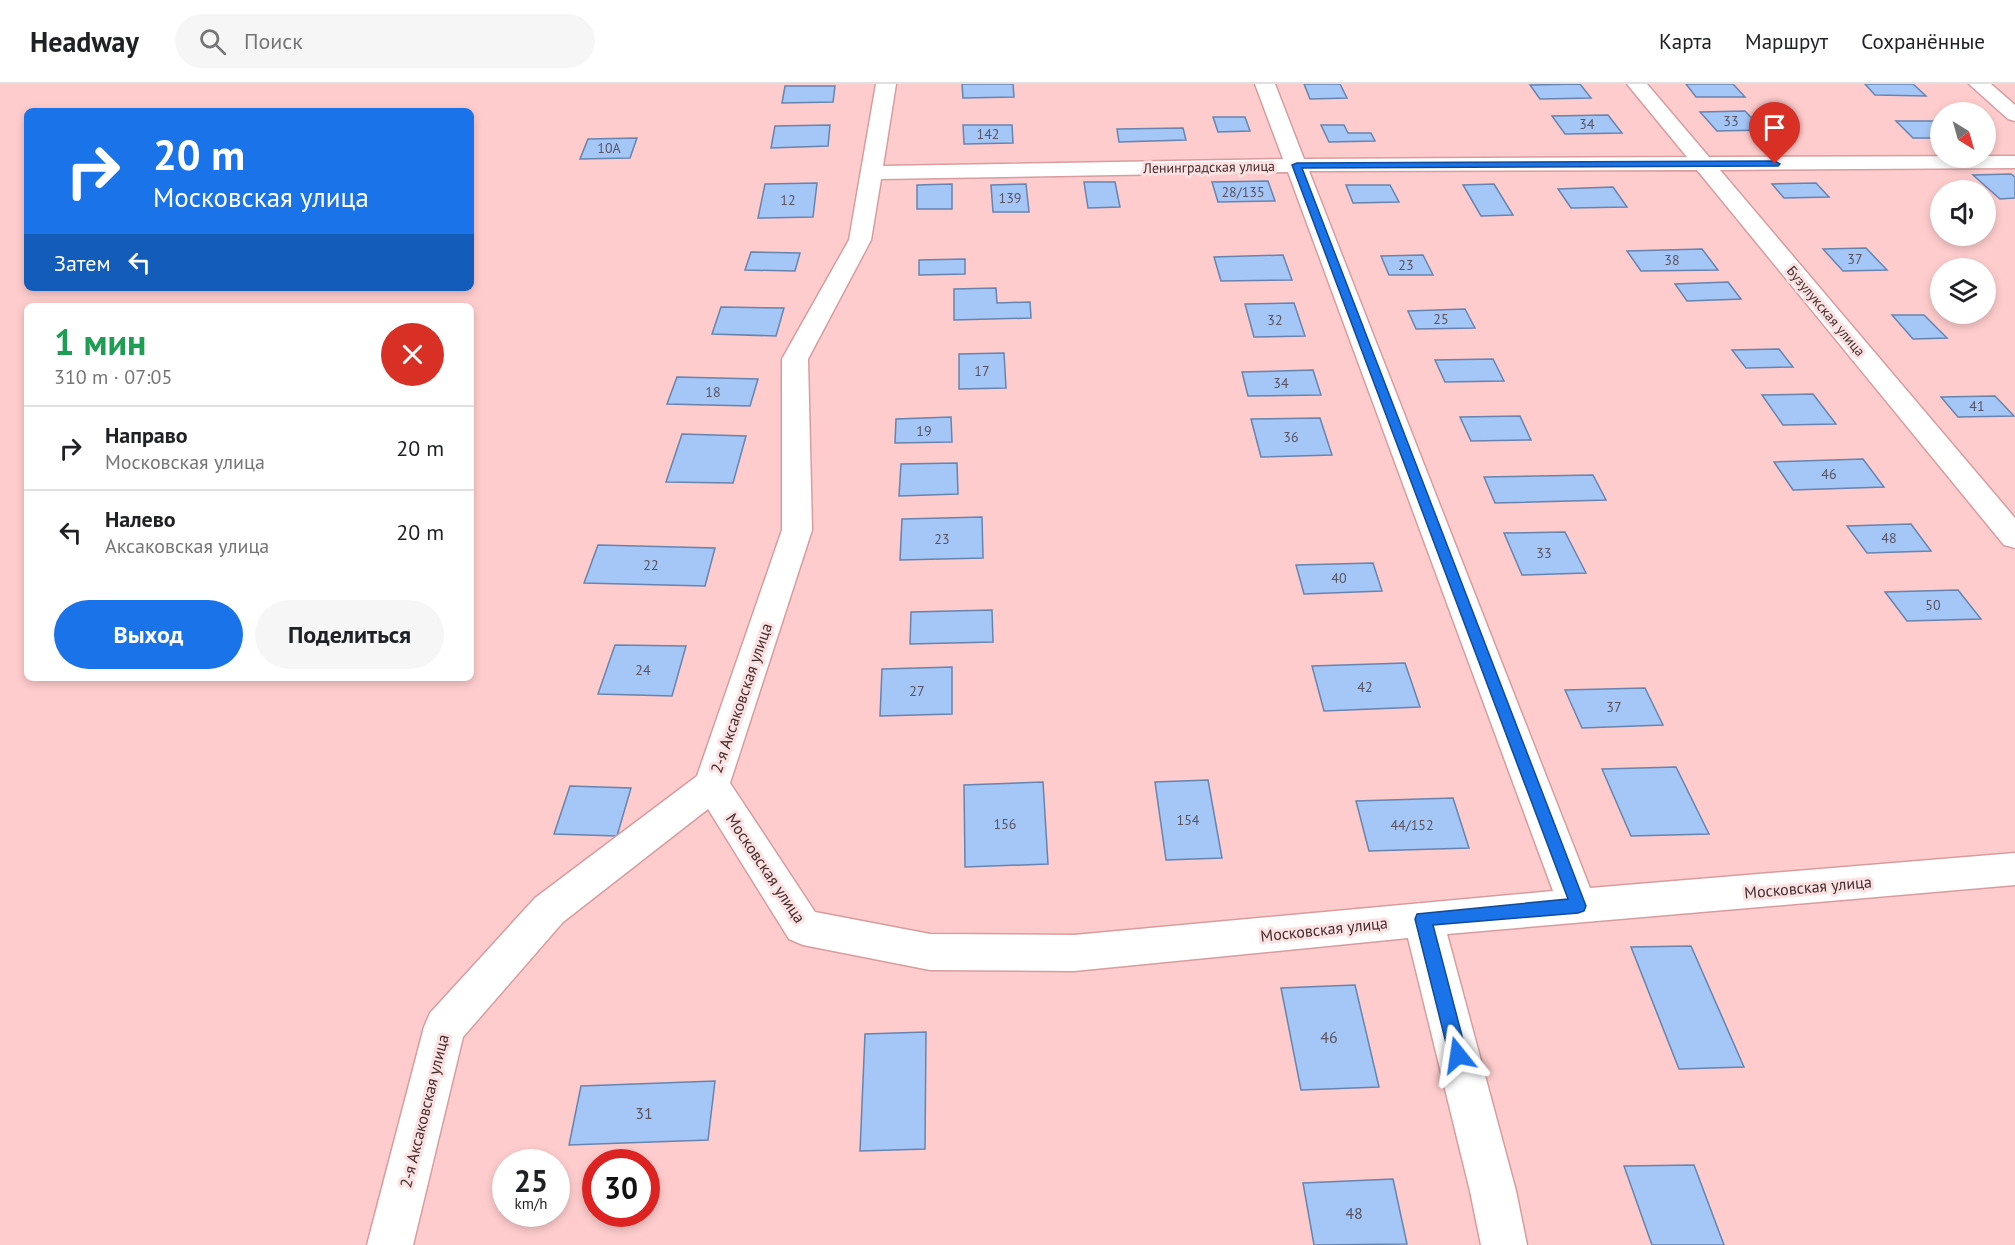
<!DOCTYPE html>
<html lang="ru">
<head>
<meta charset="utf-8">
<style>
  :root { --surface:#fff; --page:#f6f6f6; --text:#202124; --muted:#757577; --line:#e0e0e0; --accent:#1a73e8 }
  body { margin:0; font-family:"PT Sans",sans-serif; background:var(--page); color:var(--text); height:100vh; display:flex; flex-direction:column; font-size:22px; white-space:nowrap }
  * { box-sizing:border-box; margin:0 }
  p { font-size:20px; color:var(--muted) }
  .icon { flex:none; width:33px; height:33px; fill:none; stroke:currentColor; stroke-width:2; stroke-linecap:round; stroke-linejoin:round }
  .map { position:relative; flex:1; overflow:hidden }
  .sheet { position:absolute; left:24px; top:219px; width:450px; height:378px; display:flex; flex-direction:column; background:var(--surface); border-radius:9px; box-shadow:0 3px 9px #0003 }
  .sheet>* { flex:none }
  .guide { position:absolute; left:24px; top:24px; width:450px; height:183px; border-radius:9px; box-shadow:0 3px 9px #0003; background:#1a73e8; color:#fff; overflow:hidden }
  .needle { width:39px; rotate:143deg }
  .tools { position:absolute; left:1930px; top:18px; display:grid; gap:12px }
  .tools a { display:grid; place-items:center; width:66px; height:66px; border-radius:50%; background:var(--surface); box-shadow:0 3px 9px #0003; font-size:30px }
  .speed { position:absolute; left:492px; top:1065px; display:flex; gap:12px; font-size:30px; font-weight:700; text-align:center }
  .speed>* { display:grid; place-content:center; width:78px; height:78px; border-radius:50%; background:var(--surface); box-shadow:0 3px 9px #0003; line-height:1 }
  .speed small { font-size:15px; font-weight:400 }
  .speed .limit { border:9px solid #d22; background:#fff; color:#111 }
  .pin { position:absolute; display:grid; place-items:center; width:51px; height:51px; color:#fff; margin:-62px -26px; border-radius:50% 50% 50% 0; rotate:-45deg; box-shadow:0 0 6px #0007 }
  .pin .icon { rotate:45deg }
  .me { position:absolute; width:66px; margin:-33px; rotate:345deg; stroke-linejoin:round; filter:drop-shadow(0 0 4px #0008) }
  .turn { display:flex; align-items:center; gap:21px; height:126px; padding:0 30px; font-size:27px }
  .turn .icon { width:78px; height:78px; stroke-width:2.5 }
  .turn b { display:block; font-size:42px; line-height:51px }
  .then { display:flex; align-items:center; height:57px; padding:0 30px; background:#0003; gap:12px; font-size:22px }
  .round { display:grid; place-items:center; flex:none; width:63px; height:63px; border-radius:32px; background:var(--page) }
  .summary { display:flex; align-items:center; justify-content:space-between; height:102px; padding:0 30px }
  h1 { font-size:36px; font-weight:700; line-height:45px; color:#1e9e55 }
  .action { display:flex; gap:12px; margin-top:auto; padding:12px 30px }
  .action a { flex:1; height:69px; border-radius:36px; background:var(--accent); color:#fff; font-size:24px; font-weight:700; line-height:69px; text-align:center }
  .action a+a { background:var(--page); color:var(--text) }
  ul { padding:0; list-style:none }
  li { display:flex; align-items:center; gap:18px; height:84px; padding:0 30px; border-top:2px solid var(--line) }
  li div { flex:1 }
  li b { display:block; font-size:22px }
  li em { font-style:normal }
  header { display:flex; align-items:center; gap:36px; box-sizing:border-box; height:84px; padding:0 30px; background:var(--surface); border-bottom:2px solid var(--line) }
  header strong { font-size:28px }
  nav { display:flex; gap:33px; margin-inline-start:auto; font-size:21px }
  .search { width:420px; height:54px; background:var(--page); display:flex; align-items:center; gap:15px; box-sizing:border-box; padding:0 21px; border-radius:33px; color:var(--muted); font-size:22px }
  .map>svg:first-child { display:block }
  .building { fill:#a5c7f7; stroke:#6684ae; stroke-width:1.5 }
  .lines { fill:none; stroke-linecap:round; stroke-linejoin:round }
  .street-casing { stroke:#d89c9e; stroke-width:3 }
  .street { fill:#fff; fill-rule:evenodd }
  .route { fill:#1a73e8; stroke:#114b97; stroke-width:1.5 }
  .labels { text-anchor:middle; dominant-baseline:central; stroke-width:6; stroke-linejoin:round; paint-order:stroke }
  .number-label { font-size:14px; fill:#5c525f }
  .far-street-label { font-size:14px; fill:#442b2c; stroke:#fbe1e1 }
  .street-label { font-size:16px; fill:#442b2c; stroke:#fbe1e1 }
  .near-number-label { font-size:16px; fill:#5c525f }
</style>
</head>
<body>
<header>
<strong>Headway</strong>
<div class="search"><svg class="icon" aria-label="search" viewBox="0 0 24 24"><circle cx="10" cy="10" r="6"/><path d="M15 15l6 6"/></svg>Поиск</div>
<nav><a>Карта</a><a>Маршрут</a><a>Сохранённые</a></nav>
</header>
<div class="map">
<svg width="2015" height="1161" viewBox="0 0 2015 1161">
  <rect width="100%" height="100%" fill="#ffcccd"/>
  <g class="building">
    <path d="M962,0h51l1,13 -51,1z"/>
    <path d="M1304,0h36l7,14 -37,1z"/>
    <path d="M1580,0l11,14 -51,1 -10,-14z"/>
    <path d="M1686,0h47l12,13h-49z"/>
    <path d="M1865,0h48l13,12 -51,-1z"/>
    <path d="M785,2h50l-2,16 -51,1z"/>
    <path d="M1745,27l18,19 -46,1 -17,-19z"/>
    <path d="M1608,31l14,18 -57,1 -13,-18z"/>
    <path d="M1213,33h32l5,14 -32,1z"/>
    <path d="M1896,37h45v17h-28z"/>
    <path d="M830,41l-2,21 -57,2 4,-22z"/>
    <path d="M963,41h49l1,18 -49,1z"/>
    <path d="M1321,41h23l4,8h23l4,8 -46,1z"/>
    <path d="M1183,44l3,12 -67,2 -2,-13z"/>
    <path d="M637,54l-7,20 -50,1 8,-20z"/>
    <path d="M2011,90l4,3v21l-15,1 -27,-24z"/>
    <path d="M1268,97l7,20 -57,1 -6,-20z"/>
    <path d="M1084,98h31l5,25 -32,1z"/>
    <path d="M817,99l-4,34 -55,1 7,-34z"/>
    <path d="M1816,99l13,14 -45,1 -12,-14z"/>
    <path d="M952,100v25h-35v-24z"/>
    <path d="M1026,100l3,28h-36l-2,-27z"/>
    <path d="M1494,100l19,31 -32,1 -18,-31z"/>
    <path d="M1346,101h44l9,17 -46,1z"/>
    <path d="M1613,103l14,20 -56,1 -13,-19z"/>
    <path d="M1866,164l21,22 -44,1 -20,-22z"/>
    <path d="M1702,165l16,21 -77,1 -14,-20z"/>
    <path d="M751,168l49,1 -5,18 -50,-1z"/>
    <path d="M1283,171l9,25 -71,1 -7,-24z"/>
    <path d="M1423,171l10,20h-44l-8,-19z"/>
    <path d="M965,175v15l-46,1v-15z"/>
    <path d="M1728,198l13,17 -54,2 -12,-17z"/>
    <path d="M996,204l1,15 33,-1 1,16 -77,2v-31z"/>
    <path d="M1294,219l11,33 -51,1 -9,-33z"/>
    <path d="M721,223l63,1 -8,28 -64,-2z"/>
    <path d="M1465,225l10,19 -59,1 -8,-18z"/>
    <path d="M1892,231h32l23,23 -34,1z"/>
    <path d="M1779,265l14,18 -47,1 -14,-18z"/>
    <path d="M1004,269l2,35 -47,1v-35z"/>
    <path d="M1493,275l11,22 -59,1 -10,-22z"/>
    <path d="M1313,286l8,25 -73,1 -6,-24z"/>
    <path d="M677,293l81,2 -8,27 -83,-2z"/>
    <path d="M1813,310l23,30 -53,1 -21,-30z"/>
    <path d="M1995,312l19,20 -56,1 -17,-20z"/>
    <path d="M1520,332l11,24 -60,1 -11,-24z"/>
    <path d="M951,333l1,25 -57,1 1,-24z"/>
    <path d="M1320,334l12,37 -71,2 -10,-38z"/>
    <path d="M682,350l64,2 -13,47 -67,-1z"/>
    <path d="M1863,375l21,28 -91,3 -19,-28z"/>
    <path d="M957,379l1,31 -59,2 2,-32z"/>
    <path d="M1593,391l13,25 -111,3 -11,-26z"/>
    <path d="M982,433l1,41 -83,2 2,-41z"/>
    <path d="M1911,440l20,27 -64,2 -20,-27z"/>
    <path d="M1565,448l21,41 -64,2 -18,-42z"/>
    <path d="M598,461l117,3 -10,38 -121,-3z"/>
    <path d="M1373,479l9,28 -78,3 -8,-29z"/>
    <path d="M1958,506l23,29 -74,2 -22,-29z"/>
    <path d="M992,526l1,32 -83,2 1,-32z"/>
    <path d="M615,561l71,1 -14,50 -74,-2z"/>
    <path d="M1405,579l15,44 -96,4 -12,-45z"/>
    <path d="M952,583v47l-72,2 2,-47z"/>
    <path d="M1645,604l18,37 -81,3 -17,-38z"/>
    <path d="M1676,683l33,67 -78,2 -29,-67z"/>
    <path d="M1208,696l14,78 -56,2 -11,-78z"/>
    <path d="M1043,698l5,82 -83,3 -1,-82z"/>
    <path d="M570,702l61,2 -14,48 -63,-2z"/>
    <path d="M1453,714l16,50 -100,3 -13,-50z"/>
    <path d="M1691,862l53,121 -65,2 -48,-122z"/>
    <path d="M1355,901l24,102 -78,3 -20,-102z"/>
    <path d="M926,948l-1,117 -65,2 5,-117z"/>
    <path d="M715,997l-7,59 -139,5 12,-59z"/>
    <path d="M1694,1081l30,80h-72l-28,-79z"/>
    <path d="M1393,1095l14,65 -93,1 -11,-62z"/>
  </g>
  <g class="lines">
    <defs>
      <g id="street">
        <path d="M876,0h20l-13,82 400,-7 -28,-75h20l29,75 383,-2 -60,-73h20l62,73 306,-1v12l-295,2 295,348v30l-11,-3 -307,-375 -388,1 281,717 425,-35v32l-568,49 69,257 11,54h-46l-11,-54 -62,-253 -334,33 -144,-1 -127,-25 -14,-6 -81,-130 -145,113 -100,115 -50,208h-46l57,-218 6,-14 105,-115 162,-122 85,-246v-171l67,-119zM1288,88l265,719 -479,44 -144,-1 -115,-22 -85,-129 82,-253 -4,-171 63,-119 10,-61z"/>
        <path d="M1969,0h22l24,21v16l-7,-2z"/>
      </g>
    </defs>
    <use href="#street" class="street-casing"/>
    <use href="#street" class="street"/>
  </g>
  <path class="route" d="M1775,77l5,3 -2,2 -476,2 284,738 -2,5 -6,2 -145,12 34,130 -3,6 -6,2 -6,-2 -3,-6 -34,-136 2,-5 151,-15 -276,-734 5,-2z"/>
  <g class="labels">
    <g class="number-label">
      <text x="1731" y="37">33</text>
      <text x="1587" y="40">34</text>
      <text x="988" y="50">142</text>
      <text x="609" y="64">10А</text>
      <text x="1243" y="108">28/135</text>
      <text x="1010" y="114">139</text>
      <text x="788" y="116">12</text>
      <text x="1855" y="175">37</text>
      <text x="1672" y="176">38</text>
      <text x="1406" y="181">23</text>
      <text x="1441" y="235">25</text>
      <text x="1275" y="236">32</text>
      <text x="982" y="287">17</text>
      <text x="1281" y="299">34</text>
      <text x="713" y="308">18</text>
      <text x="1977" y="322">41</text>
      <text x="924" y="347">19</text>
      <text x="1291" y="353">36</text>
      <text x="1829" y="390">46</text>
      <text x="1889" y="454">48</text>
      <text x="942" y="455">23</text>
      <text x="1544" y="469">33</text>
      <text x="651" y="481">22</text>
      <text x="1339" y="494">40</text>
      <text x="1933" y="521">50</text>
      <text x="643" y="586">24</text>
      <text x="1365" y="603">42</text>
      <text x="917" y="607">27</text>
      <text x="1614" y="623">37</text>
      <text x="1188" y="736">154</text>
      <text x="1005" y="740">156</text>
      <text x="1412" y="741">44/152</text>
    </g>
    <g class="far-street-label">
      <text transform="translate(1209 83) rotate(-1)">Ленинградская улица</text>
      <text transform="translate(1826 227) rotate(50)">Бузулукская улица</text>
    </g>
    <g class="street-label">
      <text transform="translate(741 614) rotate(-71)">2-я Аксаковская улица</text>
      <text transform="translate(766 784) rotate(56)">Московская улица</text>
      <text transform="translate(1808 803) rotate(-5)">Московская улица</text>
      <text transform="translate(1324 845) rotate(-6)">Московская улица</text>
      <text transform="translate(424 1027) rotate(-76)">2-я Аксаковская улица</text>
    </g>
    <g class="near-number-label">
      <text x="1329" y="953">46</text>
      <text x="644" y="1029">31</text>
      <text x="1354" y="1129">48</text>
    </g>
  </g>
</svg>
<div class="tools">
<a><svg class="needle" viewBox="-14 -14 28 28"><path d="M0-13l5 13h-10z" fill="#e53935"/><path d="M0 13l5-13h-10z" fill="#757577"/></svg></a>
<a><svg class="icon" aria-label="sound" viewBox="0 0 24 24"><path d="M4 9h4l5-4v14l-5-4H4zM17 9q2 3 0 6"/></svg></a>
<a><svg class="icon" aria-label="layers" viewBox="0 0 24 24"><path d="M12 4l9 5-9 5-9-5zM3 14l9 5 9-5"/></svg></a>
</div>
<div class="speed"><div>25<small>km/h</small></div><div class="limit">30</div></div>
<div class="pin" style="left:1775px;top:80px;background:#d93025"><svg class="icon" aria-label="arrive" viewBox="0 0 24 24"><path d="M6 21V4h12l-3 4 3 4H6"/></svg></div>
<svg class="me" style="left:1458px;top:971px" viewBox="-20 -20 40 40"><path d="M0-17L14 15 0 8-14 15z" fill="#1a73e8" stroke="#fff" stroke-width="4"/></svg>
<div class="guide">
<div class="turn"><svg class="icon" aria-label="right" viewBox="0 0 24 24"><path d="M7 20v-9h11M14 6l5 5-5 5"/></svg><div><b>20 m</b>Московская улица</div></div>
<div class="then">Затем<svg class="icon" aria-label="left" viewBox="0 0 24 24"><path d="M17 20v-9H6M10 6l-5 5 5 5"/></svg></div>
</div>
<section class="sheet">
<div class="summary"><div><h1>1 мин</h1><p>310 m · 07:05</p></div><a class="round" style="background:#d93025;color:#fff"><svg class="icon" aria-label="close" viewBox="0 0 24 24"><path d="M6 6l12 12M18 6L6 18"/></svg></a></div>
<ul>
<li><svg class="icon" aria-label="right" viewBox="0 0 24 24"><path d="M7 20v-9h11M14 6l5 5-5 5"/></svg><div><b>Направо</b><p>Московская улица</p></div><em>20 m</em></li>
<li><svg class="icon" aria-label="left" viewBox="0 0 24 24"><path d="M17 20v-9H6M10 6l-5 5 5 5"/></svg><div><b>Налево</b><p>Аксаковская улица</p></div><em>20 m</em></li>
</ul>
<div class="action"><a>Выход</a><a>Поделиться</a></div>
</section>
</div>
</body>
</html>
